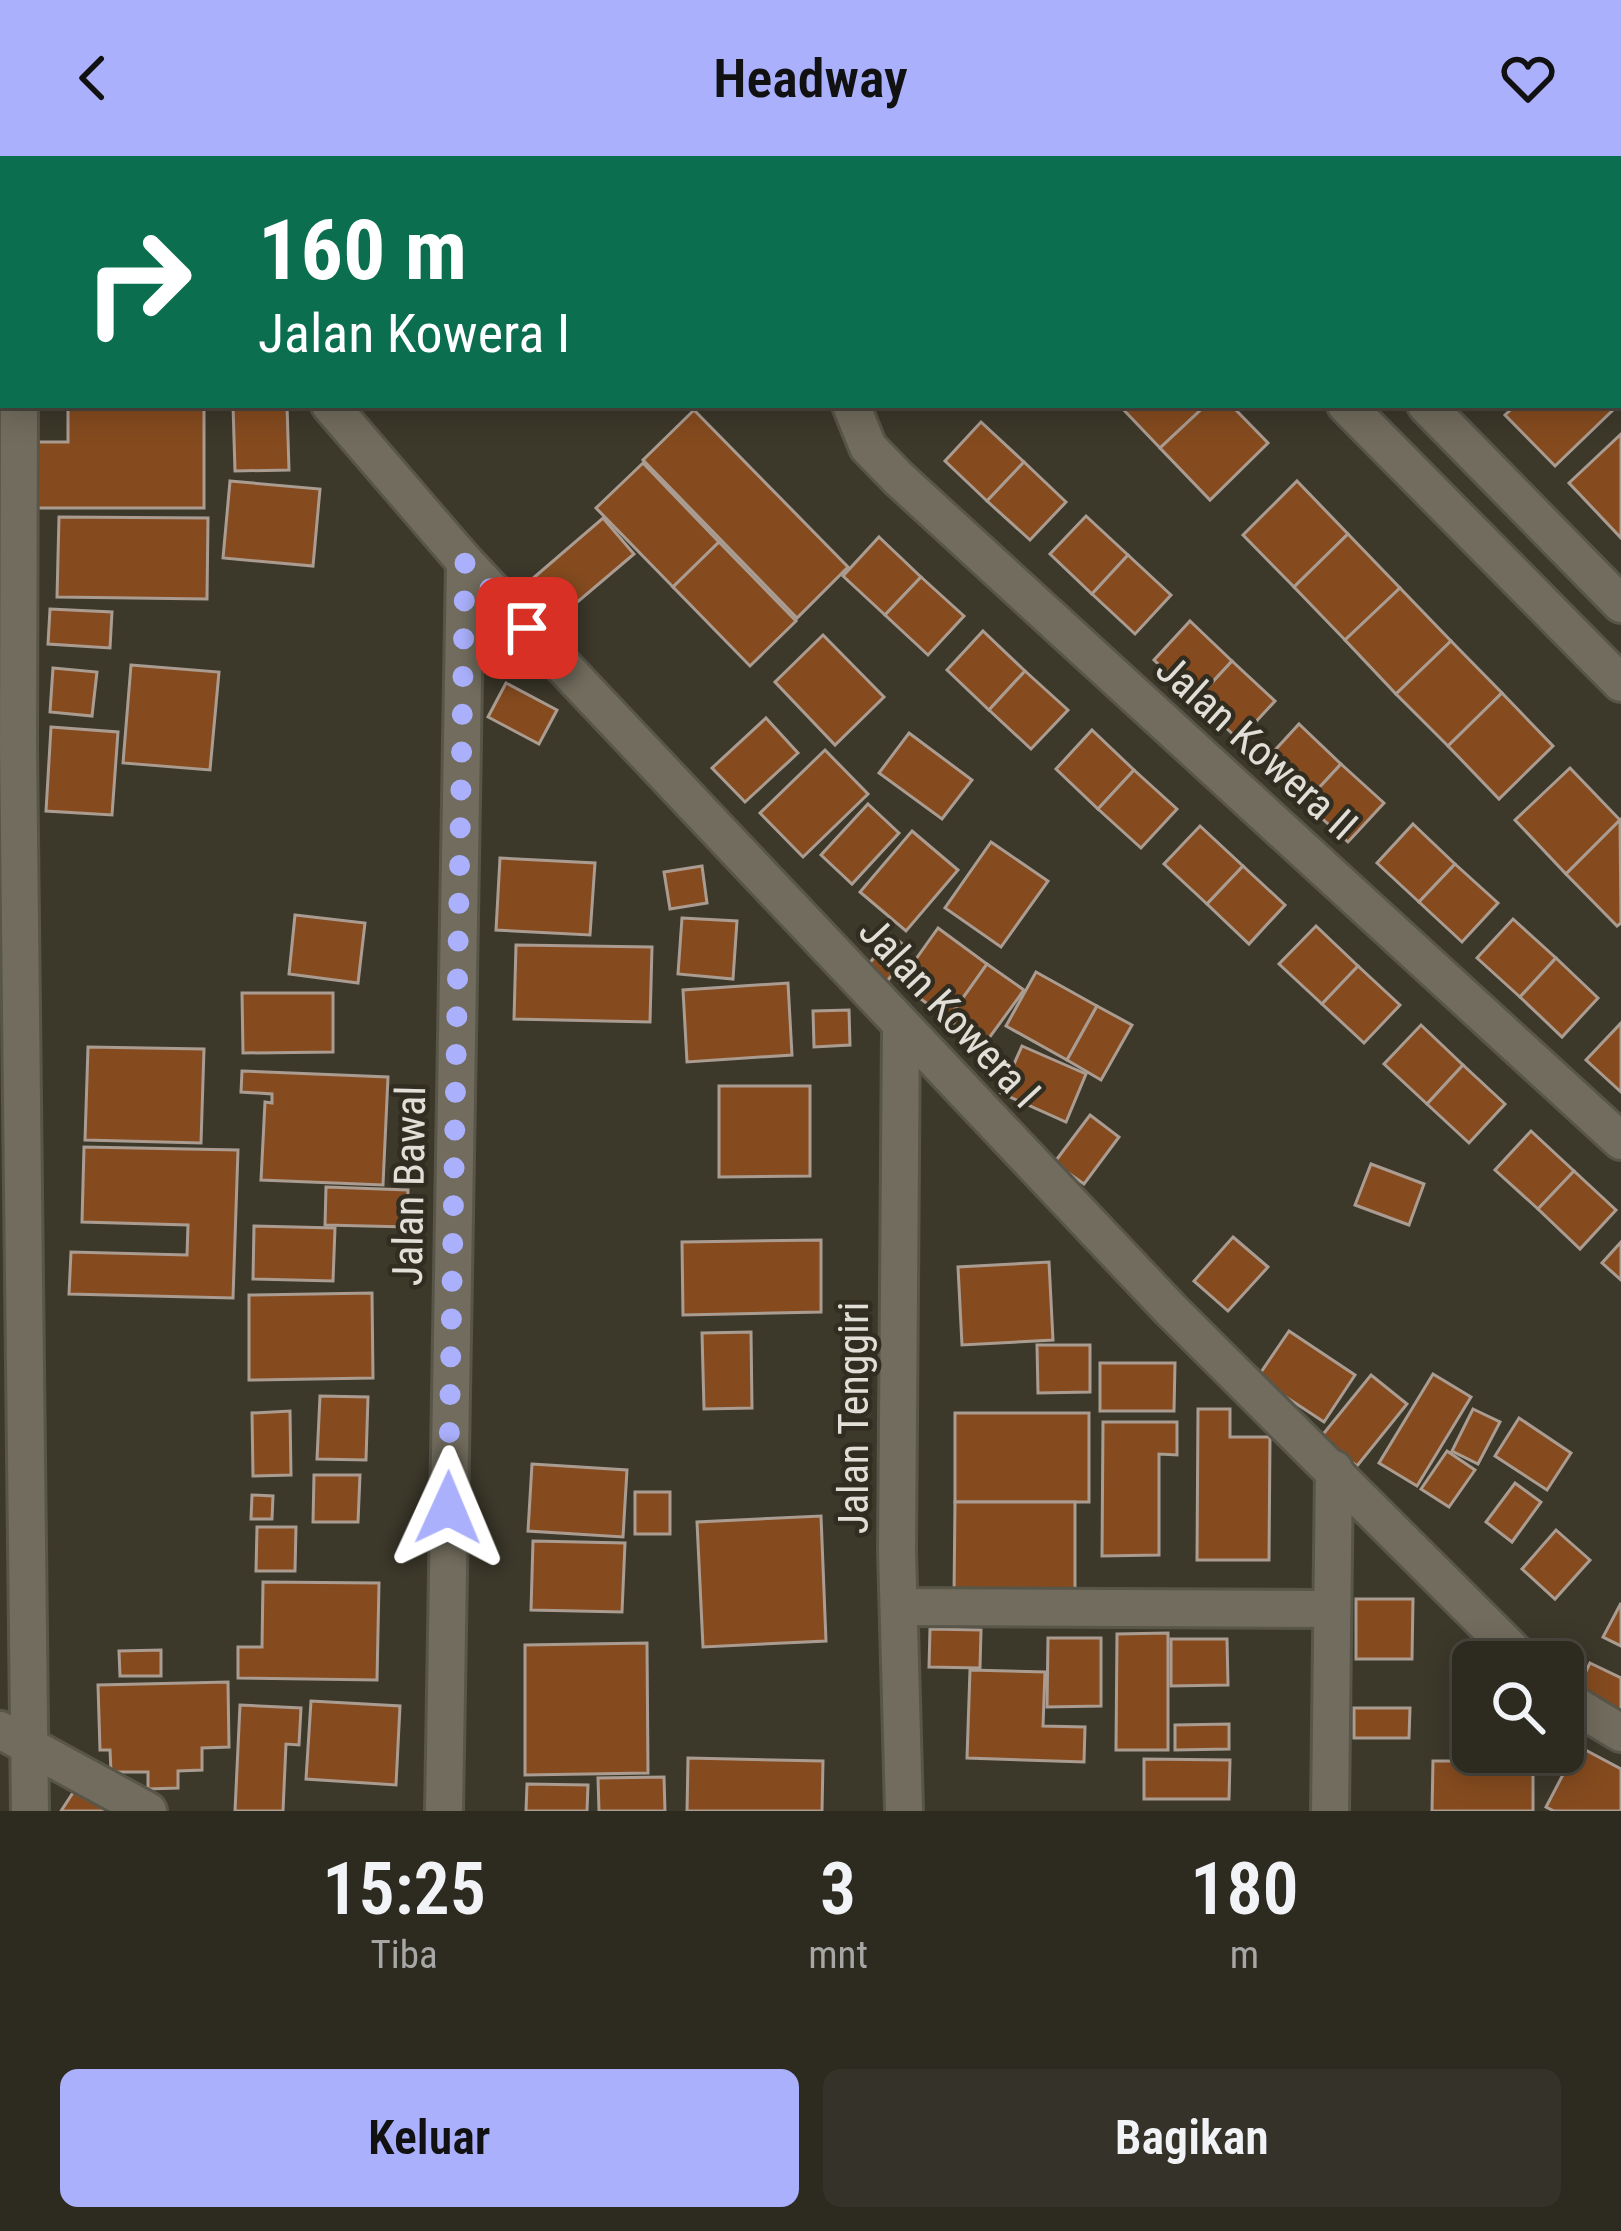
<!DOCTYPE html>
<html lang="id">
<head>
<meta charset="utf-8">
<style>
  :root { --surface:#2d2a20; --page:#353229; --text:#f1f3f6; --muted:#a7a7a5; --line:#48463e; --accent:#aab0fc }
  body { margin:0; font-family:"Roboto Condensed",sans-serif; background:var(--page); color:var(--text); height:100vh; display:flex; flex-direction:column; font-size:45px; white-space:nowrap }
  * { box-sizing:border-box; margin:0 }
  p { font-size:39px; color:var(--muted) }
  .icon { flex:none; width:66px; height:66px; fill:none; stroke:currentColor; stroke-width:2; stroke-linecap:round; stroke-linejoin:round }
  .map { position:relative; height:1655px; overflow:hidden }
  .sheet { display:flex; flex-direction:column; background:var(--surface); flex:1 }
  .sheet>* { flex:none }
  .guide { position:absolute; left:0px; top:0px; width:1623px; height:252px; box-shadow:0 6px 30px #0003,0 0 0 3px var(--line); background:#0b6e4f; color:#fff; overflow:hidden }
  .tools { position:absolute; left:1452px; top:1485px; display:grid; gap:24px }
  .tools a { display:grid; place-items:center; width:132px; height:132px; border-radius:18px; background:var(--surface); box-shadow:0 6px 30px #0003,0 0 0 3px var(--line); font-size:60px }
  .pin { position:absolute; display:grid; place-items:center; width:102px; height:102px; color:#fff; margin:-51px; border-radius:24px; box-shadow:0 6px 18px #0006 }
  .me { position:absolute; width:132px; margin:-66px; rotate:1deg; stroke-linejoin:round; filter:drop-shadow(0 0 9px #0008) }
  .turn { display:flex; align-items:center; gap:42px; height:252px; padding:0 60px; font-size:54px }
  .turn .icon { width:156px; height:156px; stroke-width:2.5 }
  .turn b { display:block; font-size:84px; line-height:102px }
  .eta { display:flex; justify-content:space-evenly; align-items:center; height:204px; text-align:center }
  .eta b { font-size:72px; font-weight:600; line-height:84px }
  .action { display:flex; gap:24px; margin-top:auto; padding:24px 60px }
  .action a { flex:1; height:138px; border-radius:18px; background:var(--accent); color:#111; font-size:48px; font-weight:600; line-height:138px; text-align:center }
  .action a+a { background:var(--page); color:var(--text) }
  header { display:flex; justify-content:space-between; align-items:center; height:156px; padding:0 60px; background:var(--accent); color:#111; font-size:54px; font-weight:600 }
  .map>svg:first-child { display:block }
  .building { fill:#854b1f; stroke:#ab9c92; stroke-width:3 }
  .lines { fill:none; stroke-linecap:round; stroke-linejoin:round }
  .minor-casing { stroke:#585549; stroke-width:42 }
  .minor { stroke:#716c5d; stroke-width:36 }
  .route { stroke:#aab0fc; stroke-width:21; stroke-dasharray:0 37.8 }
  .labels { text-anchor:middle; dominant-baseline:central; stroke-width:9; stroke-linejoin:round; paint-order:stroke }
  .street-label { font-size:42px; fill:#e1dfd7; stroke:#322d21 }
</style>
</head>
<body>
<header><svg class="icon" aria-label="back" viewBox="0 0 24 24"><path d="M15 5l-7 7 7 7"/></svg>Headway<svg class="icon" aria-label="heart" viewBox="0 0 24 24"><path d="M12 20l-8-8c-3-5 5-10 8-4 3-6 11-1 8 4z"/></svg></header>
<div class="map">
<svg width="1621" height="1655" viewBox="0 0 1621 1655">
  <rect width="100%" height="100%" fill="#3c382a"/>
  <g class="building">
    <path d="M269,0h50l-3,3z"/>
    <path d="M468,0h82l3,3h-82z"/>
    <path d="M896,0h95l3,3h-101z"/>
    <path d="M1236,0h60l-3,3z"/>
    <path d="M1370,0h99l3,3h-99z"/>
    <path d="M68,249h136v103h-178l1,-66h41z"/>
    <path d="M233,249h54l2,65 -54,1z"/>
    <path d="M1119,249h87l-46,43z"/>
    <path d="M1206,249h25l37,38 -58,57 -50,-52z"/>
    <path d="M1516,249h92l5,5 -58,56 -50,-51z"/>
    <path d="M694,254l154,157 -51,51 -154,-158z"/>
    <path d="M981,266l43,40 -37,39 -42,-40z"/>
    <path d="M1621,278v104l-52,-55z"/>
    <path d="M1024,306l42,40 -36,38 -43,-39z"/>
    <path d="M643,307l76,79 -46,45 -77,-79z"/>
    <path d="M230,325l90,8 -7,77 -90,-8z"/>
    <path d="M1297,325l51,53 -54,53 -51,-52z"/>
    <path d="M1086,360l42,39 -36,39 -42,-40z"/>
    <path d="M59,361l149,1 -1,81 -150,-2z"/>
    <path d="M603,362l31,36 -73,62 -30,-36z"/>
    <path d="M1348,378l52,54 -55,52 -51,-53z"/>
    <path d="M879,381l42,40 -36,38 -42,-39z"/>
    <path d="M719,386l77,79 -46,45 -77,-79z"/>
    <path d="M1128,399l43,40 -36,39 -43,-40z"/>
    <path d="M921,421l43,39 -36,39 -43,-40z"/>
    <path d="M1400,432l51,53 -55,53 -51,-54z"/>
    <path d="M50,453l62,3 -2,36 -62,-4z"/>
    <path d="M1190,465l42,40 -36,39 -42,-40z"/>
    <path d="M983,475l42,40 -36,39 -42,-40z"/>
    <path d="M823,479l61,62 -49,48 -60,-63z"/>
    <path d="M1451,485l51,52 -54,53 -52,-52z"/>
    <path d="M1232,505l43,40 -36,39 -43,-40z"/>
    <path d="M131,509l88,7 -9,98 -87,-7z"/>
    <path d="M53,512l44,4 -5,44 -42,-4z"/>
    <path d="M1025,515l43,39 -37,39 -42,-39z"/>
    <path d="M506,527l51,27 -18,34 -51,-27z"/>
    <path d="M1502,537l51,53 -54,53 -51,-53z"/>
    <path d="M766,562l32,35 -53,49 -33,-34z"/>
    <path d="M1299,568l42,40 -36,39 -42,-40z"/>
    <path d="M51,571l67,5 -6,83 -66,-4z"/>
    <path d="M1092,574l42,40 -36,39 -42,-40z"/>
    <path d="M909,577l63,47 -30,39 -63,-46z"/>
    <path d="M825,594l43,44 -65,63 -43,-44z"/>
    <path d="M1341,608l43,39 -36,39 -43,-39z"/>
    <path d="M1570,612l50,52 -54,54 -51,-54z"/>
    <path d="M1134,614l43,39 -36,39 -43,-39z"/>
    <path d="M868,648l31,29 -47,51 -31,-29z"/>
    <path d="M1620,664l1,103 -4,3 -51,-52z"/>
    <path d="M1413,668l42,40 -36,38 -42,-39z"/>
    <path d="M1200,670l43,40 -36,38 -43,-40z"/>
    <path d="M912,675l46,39 -52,61 -46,-39z"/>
    <path d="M991,686l57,39 -47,66 -56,-39z"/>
    <path d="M500,702l95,5 -5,72 -94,-5z"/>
    <path d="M1455,708l43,39 -36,39 -43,-40z"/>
    <path d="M702,710l5,37 -37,6 -6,-37z"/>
    <path d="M1243,710l42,39 -36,39 -42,-40z"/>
    <path d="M295,759l70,8 -7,60 -69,-9z"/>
    <path d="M682,762l55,3 -4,58 -55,-5z"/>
    <path d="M1513,763l43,39 -36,39 -43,-39z"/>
    <path d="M1316,770l42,40 -36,38 -43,-40z"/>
    <path d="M938,772l49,36 -39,55 -49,-36z"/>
    <path d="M891,779l19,15 -24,33 -20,-15z"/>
    <path d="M516,789l136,2 -2,75 -136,-3z"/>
    <path d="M1556,802l42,40 -36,39 -42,-40z"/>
    <path d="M987,808l37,26 -40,55 -36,-26z"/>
    <path d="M1358,810l42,39 -36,38 -42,-39z"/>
    <path d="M1036,816l61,34 -30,54 -61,-34z"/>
    <path d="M788,827l4,72 -105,7 -4,-72z"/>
    <path d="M242,837h91v59l-90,1z"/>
    <path d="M1097,850l35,19 -31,55 -34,-20z"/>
    <path d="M849,854l1,35 -36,2 -1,-36z"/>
    <path d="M1621,867v69l-35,-32z"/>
    <path d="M1421,869l42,40 -36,39 -43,-40z"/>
    <path d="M1022,890l64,28 -20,48 -65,-29z"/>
    <path d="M88,891l116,2 -3,94 -116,-3z"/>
    <path d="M1463,909l42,39 -36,39 -42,-39z"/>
    <path d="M242,915l146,6 -5,108 -122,-5 4,-78 7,1v-9l-31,-2z"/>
    <path d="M719,930h91v90l-91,1z"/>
    <path d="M1090,959l29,22 -35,47 -30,-21z"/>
    <path d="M1531,975l43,40 -36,38 -43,-39z"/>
    <path d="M84,991l154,3 -5,148 -164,-4 2,-42 116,3 1,-30 -106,-3z"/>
    <path d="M1371,1008l53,20 -15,41 -54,-20z"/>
    <path d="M1574,1015l42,39 -36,39 -42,-40z"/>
    <path d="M326,1031l82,3 -1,37 -82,-2z"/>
    <path d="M254,1070l81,2 -2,53 -80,-2z"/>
    <path d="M1233,1081l35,30 -40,44 -34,-30z"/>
    <path d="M821,1084v72l-138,3 -1,-73z"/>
    <path d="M1621,1086v38l-19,-17z"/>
    <path d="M1049,1106l4,78 -91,5 -4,-78z"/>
    <path d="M372,1137l1,85 -124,2v-85z"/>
    <path d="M1289,1175l66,44 -31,47 -67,-44z"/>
    <path d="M751,1176l1,76 -48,1 -2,-76z"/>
    <path d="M1037,1189h53v47l-52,1z"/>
    <path d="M1100,1207h75l-1,48h-74z"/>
    <path d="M1433,1218l38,23 -54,89 -38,-23z"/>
    <path d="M1371,1219l36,29 -50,62 -37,-28z"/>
    <path d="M320,1240l48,1 -2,63 -49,-1z"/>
    <path d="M1198,1253h32v28h40l-1,123h-72z"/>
    <path d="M1473,1253l27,13 -22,42 -26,-13z"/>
    <path d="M290,1255l1,64 -38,1 -1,-63z"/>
    <rect x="955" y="1257" width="134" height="89"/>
    <path d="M1519,1262l52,35 -24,37 -52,-34z"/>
    <path d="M1103,1266h74v33l-18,-1v101l-57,1z"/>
    <path d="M1447,1295l28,19 -26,37 -28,-18z"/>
    <path d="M532,1308l95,6 -4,67 -95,-6z"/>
    <path d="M314,1319h46l-2,47h-45z"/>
    <path d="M1515,1327l26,19 -29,40 -26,-20z"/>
    <rect x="635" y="1336" width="35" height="42"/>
    <path d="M252,1339l21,1 -1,23h-21z"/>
    <path d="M955,1346h120v93h-121z"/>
    <path d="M821,1360l5,125 -123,6 -6,-125z"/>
    <path d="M257,1371h39l-1,44h-39z"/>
    <path d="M1556,1374l34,30 -35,39 -33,-30z"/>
    <path d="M533,1385l92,2 -3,69 -91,-2z"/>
    <path d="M263,1426l116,1 -2,97 -139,-2v-31h24z"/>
    <path d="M1356,1443h57l-1,60h-56z"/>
    <path d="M1621,1447v43l-18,-9z"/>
    <path d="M930,1473l51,1 -1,38 -51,-1z"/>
    <path d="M1168,1477v117h-52l1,-116z"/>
    <path d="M1048,1482h53v68l-54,1z"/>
    <path d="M1171,1483h56l1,46 -57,1z"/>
    <path d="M647,1487l1,130 -123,2v-130z"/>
    <path d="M161,1494v26h-41l-1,-25z"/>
    <path d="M1590,1507l31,15v39l-49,-17z"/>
    <path d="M970,1514l75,2 -2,54 42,1 -1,35 -117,-4z"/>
    <path d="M228,1526l1,65 -27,1v22l-24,1v17l-30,1v-17h-37l-1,-22h-10l-2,-65z"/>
    <path d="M311,1545l89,5 -4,79 -90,-6z"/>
    <path d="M240,1549l61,3 -2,37 -13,-1 -3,67h-48z"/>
    <path d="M1354,1552h56l-1,30h-55z"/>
    <rect x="1466" y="1559" width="7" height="32"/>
    <path d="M1229,1568v25l-54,1v-25z"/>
    <path d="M1578,1590l43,23v42h-67l-8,-4z"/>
    <path d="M688,1602l135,3 -1,50h-135z"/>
    <path d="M1144,1603l86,1 -1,39h-85z"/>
    <path d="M1433,1605h100v50h-101z"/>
    <path d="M664,1621l1,34h-66l-1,-33z"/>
    <path d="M527,1628l61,1 -1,26h-61z"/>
    <path d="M76,1632l35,23h-50z"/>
  </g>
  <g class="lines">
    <defs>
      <g id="minor">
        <path d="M103,0l2,3"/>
        <path d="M650,0l3,3"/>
        <path d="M1103,0l2,3"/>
        <path d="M1182,0l3,3"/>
        <path d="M21,3v-3"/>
        <path d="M19,249l-1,340 12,1066"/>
        <path d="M330,249l135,157 706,748 353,352"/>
        <path d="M851,249l17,42 30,31 723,663"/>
        <path d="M1346,249l275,278"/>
        <path d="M1426,249l195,199"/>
        <path d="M901,870l-4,525 7,260"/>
        <path d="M899,1451l430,2"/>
        <path d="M1563,1542l58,35"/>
        <path d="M0,1574l148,81"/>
        <path d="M444,1655l21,-1249"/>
        <path d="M1330,1655l4,-342"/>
      </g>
    </defs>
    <use href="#minor" class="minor-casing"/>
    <use href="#minor" class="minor"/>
  </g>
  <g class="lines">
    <path class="route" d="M448,1352l17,-946 62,66"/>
  </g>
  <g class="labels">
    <g class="street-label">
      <text transform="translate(1257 591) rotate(42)">Jalan Kowera II</text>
      <text transform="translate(950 856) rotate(47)">Jalan Kowera I</text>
      <text transform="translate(409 1030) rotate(-89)">Jalan Bawal</text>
      <text transform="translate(853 1262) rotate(-90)">Jalan Tenggiri</text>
    </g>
  </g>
</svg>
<div class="tools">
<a><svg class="icon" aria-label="search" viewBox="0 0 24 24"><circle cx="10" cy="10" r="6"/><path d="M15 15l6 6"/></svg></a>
</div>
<div class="pin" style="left:527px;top:472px;background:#d93025"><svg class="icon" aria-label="arrive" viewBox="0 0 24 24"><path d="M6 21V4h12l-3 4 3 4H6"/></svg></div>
<svg class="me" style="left:448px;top:1352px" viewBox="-20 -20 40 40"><path d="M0-17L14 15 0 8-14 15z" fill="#aab0fc" stroke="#fff" stroke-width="4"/></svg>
<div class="guide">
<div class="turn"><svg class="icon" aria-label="right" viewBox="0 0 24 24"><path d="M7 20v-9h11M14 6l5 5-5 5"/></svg><div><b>160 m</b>Jalan Kowera I</div></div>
</div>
</div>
<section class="sheet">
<div class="eta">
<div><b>15:25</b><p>Tiba</p></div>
<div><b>3</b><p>mnt</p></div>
<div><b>180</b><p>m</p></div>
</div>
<div class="action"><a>Keluar</a><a>Bagikan</a></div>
</section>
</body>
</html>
